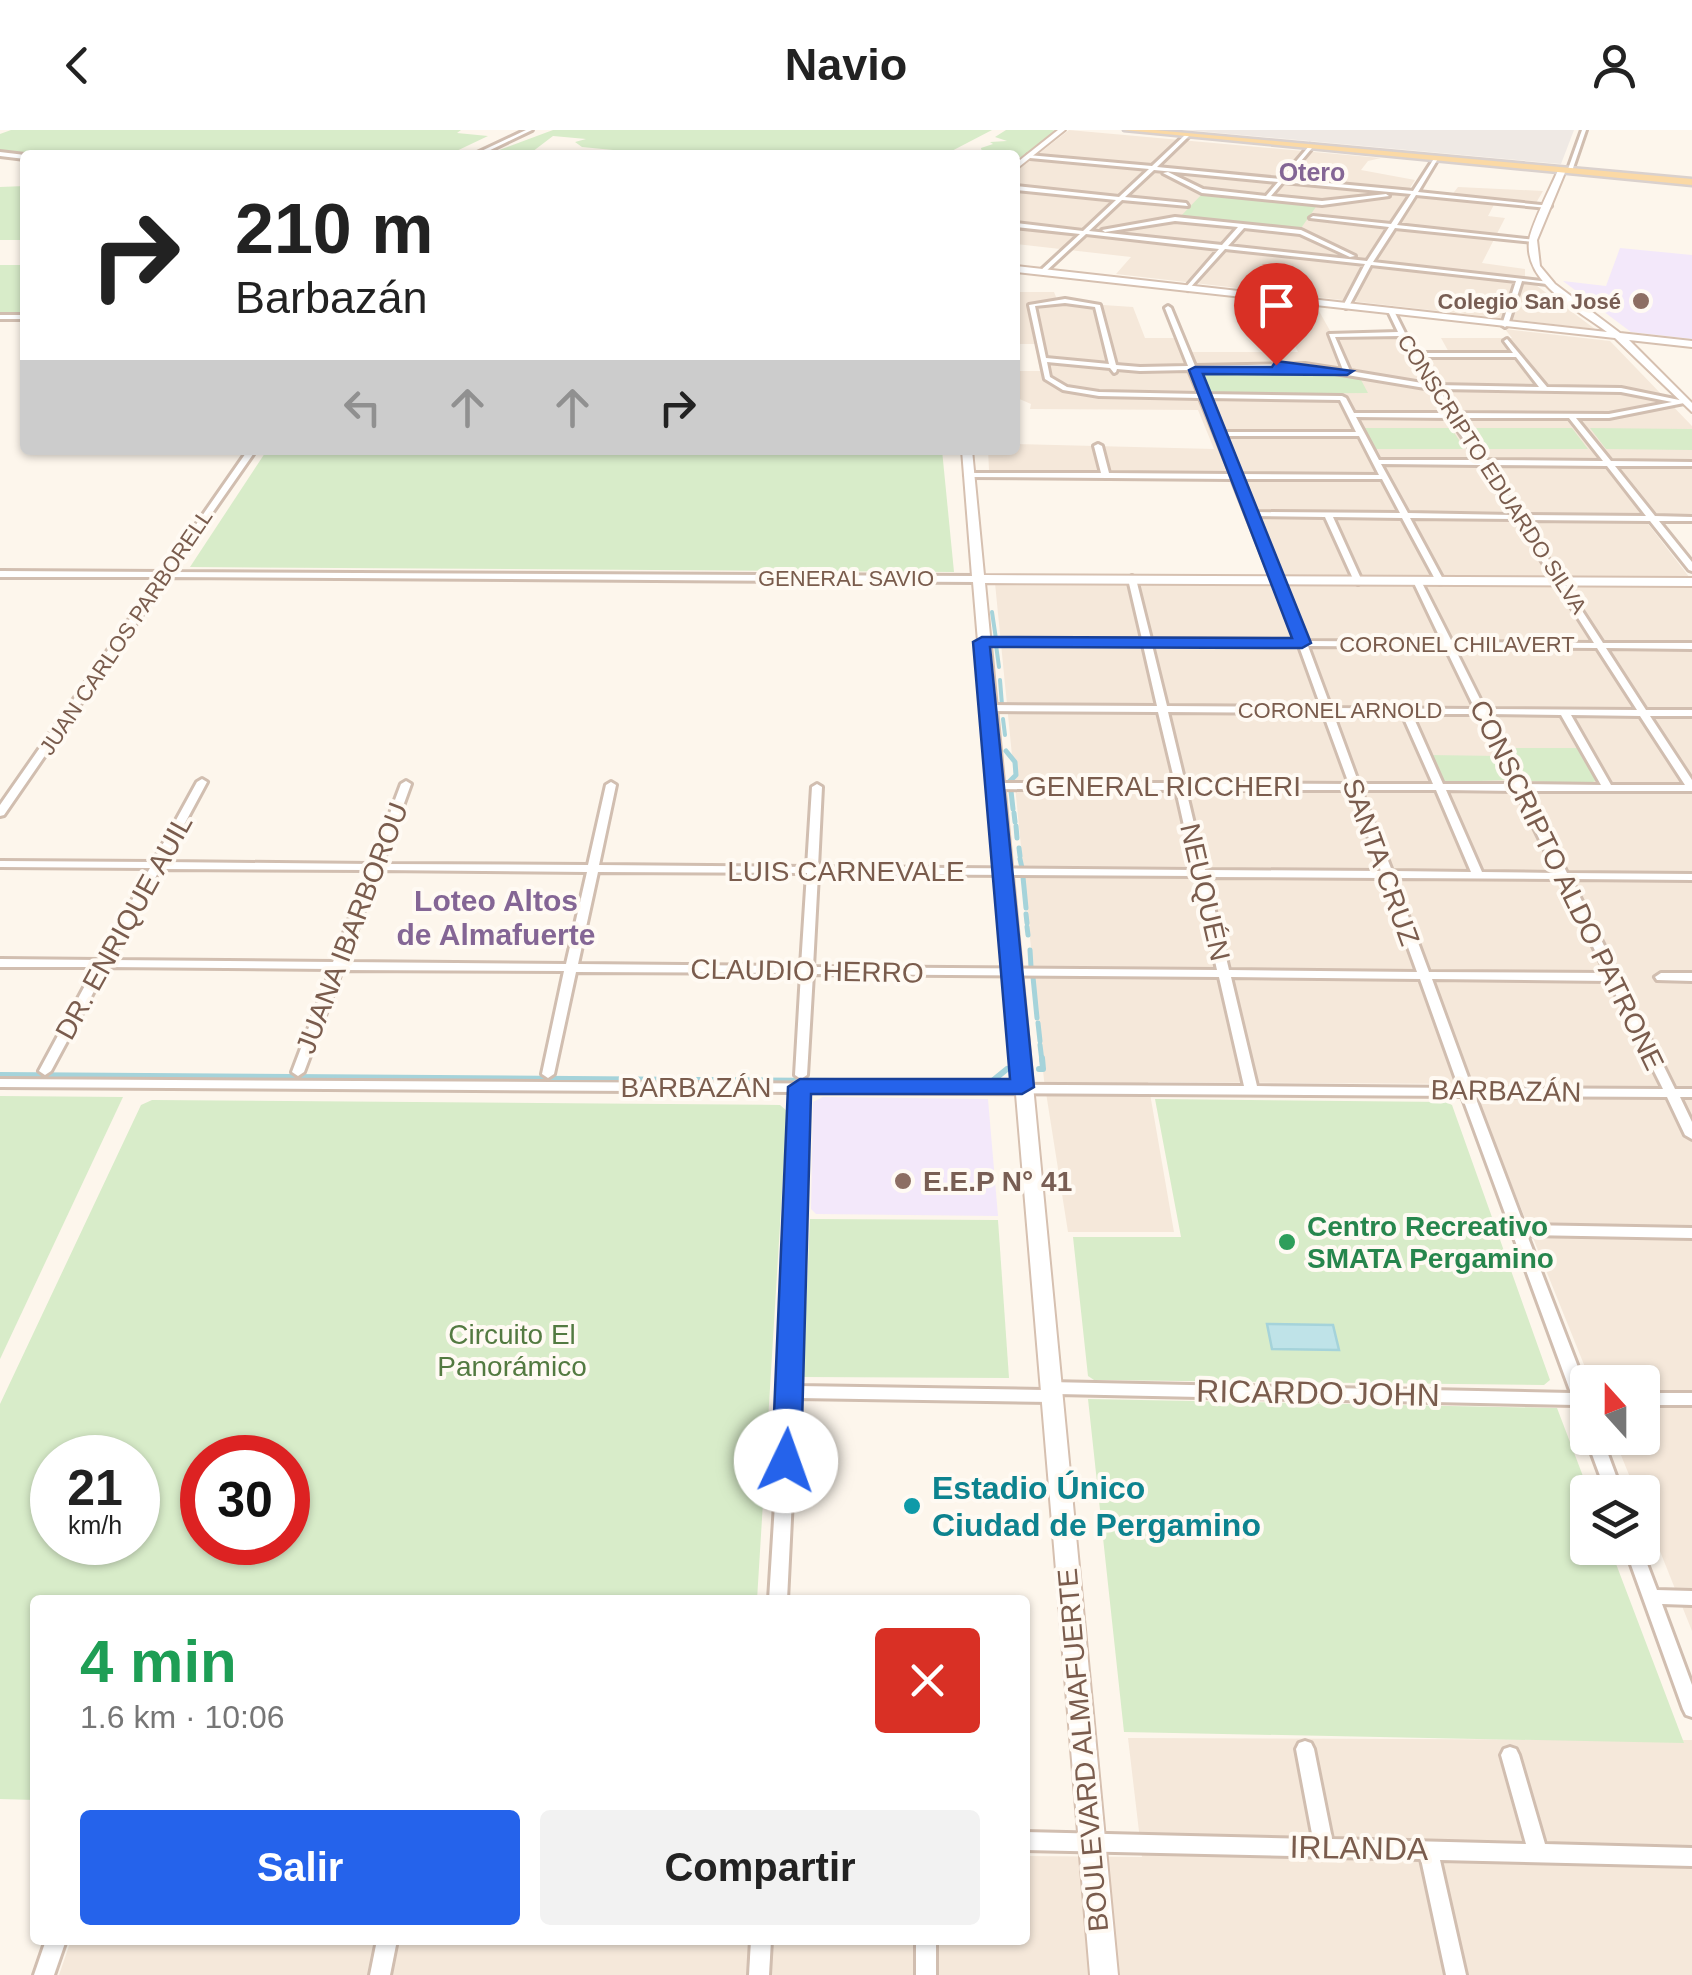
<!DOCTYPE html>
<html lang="es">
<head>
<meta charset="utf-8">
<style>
  :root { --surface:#fff; --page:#f2f2f2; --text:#222; --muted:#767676; --accent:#2563eb }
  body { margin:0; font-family:Arial,sans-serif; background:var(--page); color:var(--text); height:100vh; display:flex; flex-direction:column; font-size:38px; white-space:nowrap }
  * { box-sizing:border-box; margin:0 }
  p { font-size:32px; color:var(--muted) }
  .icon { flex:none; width:55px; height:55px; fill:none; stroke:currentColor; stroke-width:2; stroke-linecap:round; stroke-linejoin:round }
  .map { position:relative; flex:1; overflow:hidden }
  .sheet { position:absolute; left:30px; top:1465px; width:1000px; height:350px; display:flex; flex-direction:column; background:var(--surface); border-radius:10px; box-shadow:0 2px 8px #0004 }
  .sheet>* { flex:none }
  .top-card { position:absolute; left:20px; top:20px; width:1000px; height:305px; border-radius:10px; box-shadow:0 2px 8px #0004; background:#fff; color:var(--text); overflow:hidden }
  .needle { width:65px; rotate:339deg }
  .fabs { position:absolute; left:1570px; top:1235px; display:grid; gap:20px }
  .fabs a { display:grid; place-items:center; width:90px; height:90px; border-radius:10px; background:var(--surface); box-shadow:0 2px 8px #0004; font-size:50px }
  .speed { position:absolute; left:30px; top:1305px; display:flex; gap:20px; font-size:50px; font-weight:700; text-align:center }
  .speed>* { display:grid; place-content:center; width:130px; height:130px; border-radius:50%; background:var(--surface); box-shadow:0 2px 8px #0004; line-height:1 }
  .speed small { font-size:25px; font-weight:400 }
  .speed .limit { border:15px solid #d22; background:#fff; color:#111 }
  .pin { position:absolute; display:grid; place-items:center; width:85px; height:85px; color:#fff; margin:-102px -42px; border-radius:50% 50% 50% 0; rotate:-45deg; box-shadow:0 0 10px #0007 }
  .pin .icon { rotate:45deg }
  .me { position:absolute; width:110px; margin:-55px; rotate:3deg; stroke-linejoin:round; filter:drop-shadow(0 0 8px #0008) }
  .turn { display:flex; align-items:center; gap:35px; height:210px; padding:0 50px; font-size:45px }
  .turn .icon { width:130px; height:130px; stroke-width:2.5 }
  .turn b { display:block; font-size:70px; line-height:85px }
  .lanes { display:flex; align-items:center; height:95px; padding:0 50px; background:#0003; justify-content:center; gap:50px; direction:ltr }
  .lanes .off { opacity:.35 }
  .round { display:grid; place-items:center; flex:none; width:105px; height:105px; border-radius:10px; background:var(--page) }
  .summary { display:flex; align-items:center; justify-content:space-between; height:170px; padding:0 50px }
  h1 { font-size:60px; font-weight:600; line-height:75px; color:#1e9e55 }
  .primary-button { display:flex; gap:20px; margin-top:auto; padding:20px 50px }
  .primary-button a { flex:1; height:115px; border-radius:10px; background:var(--accent); color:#fff; font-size:40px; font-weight:600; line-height:115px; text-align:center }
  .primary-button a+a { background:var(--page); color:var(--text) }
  header { display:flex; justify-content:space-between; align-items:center; height:130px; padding:0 50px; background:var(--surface); font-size:45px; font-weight:600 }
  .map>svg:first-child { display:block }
  .residential { fill:#f5e8da }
  .industrial { fill:#efe9e4 }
  .education { fill:#f3e8fa }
  .green { fill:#d8ecc9; fill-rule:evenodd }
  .water { fill:#bfe3e8; stroke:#a5d3da; stroke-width:2.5 }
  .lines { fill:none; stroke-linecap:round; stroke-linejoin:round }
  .stream-far2 { stroke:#a5d3da; stroke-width:4 }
  .stream-far1 { stroke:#a5d3da; stroke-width:5 }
  .stream { stroke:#a5d3da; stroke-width:6 }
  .street-casing { stroke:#d1beb0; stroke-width:6 }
  .secondary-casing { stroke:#d6c0b0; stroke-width:4 }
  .primary-casing { stroke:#dad1cd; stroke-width:5 }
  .street { fill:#fff; fill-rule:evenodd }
  .secondary { fill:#fff; fill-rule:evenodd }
  .primary { fill:#fbd9a5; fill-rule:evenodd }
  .route { fill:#2563eb; stroke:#184099; stroke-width:2.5 }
  .education-dot { fill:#8d6e63; stroke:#fffaf3; stroke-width:4 }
  .leisure-dot { fill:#2e9e5b; stroke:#fffaf3; stroke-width:4 }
  .culture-dot { fill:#0f9aa8; stroke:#fffaf3; stroke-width:4 }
  .labels { text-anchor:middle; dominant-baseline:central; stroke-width:8; stroke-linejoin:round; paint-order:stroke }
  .far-education-label { font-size:22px; font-weight:bold; fill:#785e54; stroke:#fffaf3; text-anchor:end }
  .far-street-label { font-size:22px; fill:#7a5c4d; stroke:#fffaf3 }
  .far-neighbourhood-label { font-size:25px; font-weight:bold; fill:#846695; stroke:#fffaf3 }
  .street-label { font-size:28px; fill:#7a5c4d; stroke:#fffaf3 }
  .education-label { font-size:28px; font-weight:bold; fill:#785e54; stroke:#fffaf3; text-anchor:start }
  .leisure-label { font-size:28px; font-weight:bold; fill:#27864d; stroke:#fffaf3; text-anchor:start }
  .park-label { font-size:28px; fill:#537a41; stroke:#fffaf3 }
  .neighbourhood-label { font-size:30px; font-weight:bold; fill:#846695; stroke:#fffaf3 }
  .near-street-label { font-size:32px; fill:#7a5c4d; stroke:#fffaf3 }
  .near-culture-label { font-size:32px; font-weight:bold; fill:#0d838f; stroke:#fffaf3; text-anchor:start }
</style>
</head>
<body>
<header><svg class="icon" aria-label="back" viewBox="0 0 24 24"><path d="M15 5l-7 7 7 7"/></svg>Navio<svg class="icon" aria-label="person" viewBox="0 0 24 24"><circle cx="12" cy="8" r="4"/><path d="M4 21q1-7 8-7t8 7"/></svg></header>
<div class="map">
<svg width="1692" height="1845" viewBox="0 0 1692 1845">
  <rect width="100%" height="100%" fill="#fdf6ec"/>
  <g class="residential">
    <path d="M1069,0l312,28 -13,3 -7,9 54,10 -7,11 43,5 7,-9 85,4 -7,12 -39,-4 -9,17 17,2 -23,45 43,6v8l70,52 -479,-55 15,-17 -116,-13v-72z"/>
    <path d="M1015,162h39l4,10 75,5 12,31h34l5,14h114l-22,-44 43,3 14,25h62l12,19 44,1 -10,-18h71l-7,-9 105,12 82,85v89l-50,1 48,62 -406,-1 -42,-104 -253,-3 -1,-20h27v-6l199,5 -16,-39 -168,-1 1,-5 -16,-7v-26h25l-5,-27h-20z"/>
    <path d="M995,453l697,1v1047l-49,-122 -1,-17h-6l-22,-54h28v-56h-51l-120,-298 -323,-2 26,150h-106l-24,-152z"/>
    <path d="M1128,1608l564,2v235h-1633l12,-35h954v-84l117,1z"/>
  </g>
  <path class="industrial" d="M1186,0h388l-13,34z"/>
  <g class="education">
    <path d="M1620,118l72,7v84l-61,-7 -68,-51 43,5z"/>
    <path d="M823,967l165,2 10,117 -182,-2 -5,-5 2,-107z"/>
  </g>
  <g class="green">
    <path d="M11,0h450l-4,3 31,3 -40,19h-423l-25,-4v-17z"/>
    <path d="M553,0h439l-48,25h-279l-83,-8 -7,-5 11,-3 -33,-3 -25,19h-42z"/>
    <path d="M1006,0h46l5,1 -33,26 -53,-2 11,-3 -1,-4 12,-4 -3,-2 17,-1 -12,-4z"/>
    <path d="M25,56v54h-25v-53z"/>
    <path d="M1203,63l115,11 -19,27 -119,-14z"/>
    <rect x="0" y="135" width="25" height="50"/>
    <path d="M1281,239l79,9 8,15 -152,1 -8,-3 -7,-17z"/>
    <path d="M1363,298h88l14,21h-90z"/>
    <path d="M1468,298h104l16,21h-106z"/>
    <path d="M1590,298l102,1v21l-86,-1z"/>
    <path d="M267,320h675l12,122 -764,-5z"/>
    <path d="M1508,618h71l18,32 -8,4 -61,-3z"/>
    <path d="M1429,625l71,1 11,24 -65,2 -6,-3z"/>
    <path d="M0,966l123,1 -123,262z"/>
    <path d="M1155,969l291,3 6,3 98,275 -6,5 -450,-5 -6,-4 -15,-139h108z"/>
    <path d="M152,970l628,5 7,6 -30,489h-722v200l-35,-1v-395l141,-299zM52,1328h86v84h-86zM202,1328h86v84h-86z"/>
    <path d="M810,1089l188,1 11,158 -206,-1z"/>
    <path d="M1088,1269l469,9 32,84 -1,56h22l74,195 -560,-11z"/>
  </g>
  <path class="water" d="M1267,1194l66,1 6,25 -67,-1z"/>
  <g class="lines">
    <g class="stream-far2">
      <path d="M992,482l4,27"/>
      <path d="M996,515l3,22"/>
      <path d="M1000,550l2,25"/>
      <path d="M1003,589l2,16"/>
    </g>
    <g class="stream-far1">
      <path d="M1006,621l9,11 1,13 -7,7"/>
      <path d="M1011,661l2,18"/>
      <path d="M1014,683l1,9"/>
      <path d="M1016,696l1,12"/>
      <path d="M1019,718l1,8"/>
      <path d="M1020,729l2,9"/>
      <path d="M1023,747l3,31"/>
      <path d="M1026,784l1,9"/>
      <path d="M1027,797l1,8"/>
      <path d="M1030,820l1,17"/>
      <path d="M1033,847l4,41"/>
      <path d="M1038,893l2,18"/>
      <path d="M1040,915l2,16"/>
    </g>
    <g class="stream">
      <path d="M1039,939h4l-1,-11"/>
      <path d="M0,945l991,7 16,-13"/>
    </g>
    <defs>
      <g id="street">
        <path d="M526,0h6l-52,25h-7z"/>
        <path d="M1582,0h4l-14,41 -5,1z"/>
        <path d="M1185,5l4,1 -32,31 124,12 29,-34 2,3 -26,31 127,12 22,-34h4l-21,35 133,14 -3,2 -132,-13 -19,30 139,15 -3,2 -138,-14 -22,34 177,20 -3,2 -25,-3 -14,44 -3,2 -3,-2 14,-44 -145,-16 -22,41 -3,2 -3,-2 22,-42 -140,-15 -37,41 -2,-3 33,-38 -133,-15 -42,39h-4v-2l40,-37 -65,-7v-4l68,8 33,-31 -101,-10v-4l104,11 30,-28 -119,-11 -2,-3 124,11zM1154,40l124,12 -12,14 -63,-7 -35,-17 -5,1 39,20 120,12 67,-9 -3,-2 -64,7 -51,-5 12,-14 128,12 -20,30 -78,-8 -3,2 79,9 -22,34 -139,-15 16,-18 56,6 50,23 5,-1 -54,-26 -126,-13 -73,13 3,2 70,-11 63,6 -16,18 -133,-14 33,-31 66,6 -2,-3 -61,-6z"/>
        <path d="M0,22l25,3v4l-25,-3z"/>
        <path d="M1065,169l35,6 16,60 24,2 48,-1 -23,-58 3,-2 3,2 24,58 110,-2 38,6 -14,-36 69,-2 -10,-21 3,-2 3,2 21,42h98l-9,-12 3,-2 40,48 74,1 68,14 -80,16h-33l35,43 81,1v4h-77l40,50 37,1v4h-33l33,41v9l-3,-1 -39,-49 -127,-1 80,123h89v6l-86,-1 40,62h46v6h-42l42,64v11h-166l41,82 125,1v6l-121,-1 104,210h17v8h-12l12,25v17l-7,-4 -18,-38 -192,-1 49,129 168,3v10l-165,-3 61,158v32l-5,-2 -8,-18 -518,-11 -2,6 -5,2 -253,-4 -10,202h-18l13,-208 11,-300 -793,-5v-8l1244,7 -25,-109 -406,-3 -6,101 -6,4 -6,-4 6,-102 -225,-1 -22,102 -6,4 -6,-4 22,-103 -222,-1 -38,102 -6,4 -6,-4 39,-103 -224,-2 -56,104 -6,4 -6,-4 56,-104h-95v-8l99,1 51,-92 -150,-1v-6l153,1 44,-80 5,-3 5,3 -43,80 207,2 30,-80 5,-3 5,3 -29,80 206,1 18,-80 5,-3 5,3 -17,80 208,2 5,-80 5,-3 5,3 -4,80 376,3 -18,-80 -181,-1 -5,-3 5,-3h180l-17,-71 -170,-1 -5,-3 5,-3 169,1 -14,-61 -161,-1 -3,-1v-4h163l-14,-60 4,-3 4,3 15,60 145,1 -64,-161 -263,-2 -4,-2 4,-2h132l-7,-27 4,-2 4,2 7,27 122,1 -31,-76 -101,-2 -36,-6 -18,-11 -16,-74zM1065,173l30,4 14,57 -63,-6 -11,-52zM1400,206l28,48 -78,-13 -15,-34zM1418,227h98l23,30 -103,-2zM1047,232l63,6 4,5 2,-1 1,-3 23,2 49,-1 10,24 -100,-2 -32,-5 -17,-10zM1305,238l126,21 16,24h-93l-8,-15 -4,-2 -136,-2 -10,-24zM1439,259l182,3 51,10 -63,12 -155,-1zM1208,268l132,2 16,32h-135zM1356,287l94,1 27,42h-98zM1457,288h112l34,43 -118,-1zM1223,306h136l20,39 -141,-1zM1381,334l99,1 32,50 -104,-2zM1488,335l119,1 39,50 -126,-1zM1240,349h142l18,34 -147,-1zM1255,386l70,1 29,64 4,3 4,-3 -29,-64 69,1 34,63 4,3 4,-3 -34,-63 105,1 79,124 -142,-1 -31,-61 -4,-3 -4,3 29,61 -136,-1zM1152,515l147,1 22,61 -154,-1zM1308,516l137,1 30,62 -144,-1zM1454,517l143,1 40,62 -152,-1zM1168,582l155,1 26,71 -164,-1zM1333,583l69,1 31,70h-74zM1412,584h66l35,70h-70zM1488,584l73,1 40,70 -78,-1zM1571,585l69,1 45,69h-74zM1186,660h165l30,81 -176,-1zM1361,660h75l35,82 -79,-1zM1446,660l70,1 40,82 -74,-1zM160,739l208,1 -35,92 -222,-2zM379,740l208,2 -21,92 -221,-2zM598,742l209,1 -6,93 -223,-2zM818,744l378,2 21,94 -404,-3zM1207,747l176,1 34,94 -188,-2zM1394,748l166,1 46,94 -177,-1zM1231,847l189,2 39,109 -202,-2zM1432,849l177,2 54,108 -191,-1zM806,962l656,4 109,297 -522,-11 -5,2 -1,6 -245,-4z"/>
        <rect x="0" y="185" width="25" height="4"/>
        <path d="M248,320h8l-85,122 805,4 4,3 -4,3 -808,-5 -164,238 -4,1v-11l159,-228h-159v-6l163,1z"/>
        <path d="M1661,843h31v8l-35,-1 -2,-3z"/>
        <rect x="1642" y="1263" width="50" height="12"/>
        <path d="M1588,1306v2h14l20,54h-16l-20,-54z"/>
        <path d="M1625,1418h16l16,42 35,1v14l-30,-1 30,81v32l-6,-2 -3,-6z"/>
        <path d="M1305,1611l6,2 3,6 18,90 194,5 -25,-89 3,-6 6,-2 6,2 3,6 26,89 147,4v18l-252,-6 26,115h-20l-25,-116 -396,-9v-18l288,7 -17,-90 3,-6z"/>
        <path d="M46,1810h20l-12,35h-20z"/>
        <path d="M377,1810h20l-7,35h-20z"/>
        <path d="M751,1810h20l-2,35h-20z"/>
        <rect x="916" y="1810" width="20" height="35"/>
      </g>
      <g id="secondary">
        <path d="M1058,0h7l-50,40v-6z"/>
        <path d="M1559,38l7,2 -29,70 3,26 15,18 65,49 72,8v6l-63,-7 63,63v9l-77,-74 -600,-66v-6l592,66c-29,-22 -83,-49 -78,-91 2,-16 23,-56 30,-73z"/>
        <path d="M962,320h10l12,125 708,3v8l-707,-3 133,1392h-28l-117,-1393 -3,-3 2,-3z"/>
      </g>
      <path id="primary" d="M1124,0h30l538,49v6z"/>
    </defs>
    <use href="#street" class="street-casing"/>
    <use href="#secondary" class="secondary-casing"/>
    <use href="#primary" class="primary-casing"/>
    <use href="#street" class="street"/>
    <use href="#secondary" class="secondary"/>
    <use href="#primary" class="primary"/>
  </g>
  <path class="route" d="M1276,231l77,10 -6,4 -144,-1 108,269 -9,5 -312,-1 44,440 -12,7h-211l-10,367 -5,8 -10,4 -10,-4 -4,-8 16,-374 12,-8h210l-37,-437 9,-5 310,1 -103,-268 6,-3h77z"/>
  <g class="education-dot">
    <circle cx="1641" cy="171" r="10"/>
    <circle cx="903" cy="1051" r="10"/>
  </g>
  <circle class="leisure-dot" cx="1287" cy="1112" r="10"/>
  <circle class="culture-dot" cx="912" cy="1376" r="10"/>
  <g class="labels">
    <g class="far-education-label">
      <text x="1621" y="171">Colegio San José</text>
    </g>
    <g class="far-street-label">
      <text transform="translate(1492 344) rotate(57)">CONSCRIPTO EDUARDO SILVA</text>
      <text x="846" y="448">GENERAL SAVIO</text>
      <text transform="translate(126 502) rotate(-56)">JUAN CARLOS PARBORELL</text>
      <text x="1457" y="514">CORONEL CHILAVERT</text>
      <text x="1340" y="580">CORONEL ARNOLD</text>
    </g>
    <g class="far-neighbourhood-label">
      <text x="1312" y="42">Otero</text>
    </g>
    <g class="street-label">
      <text x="1163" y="656">GENERAL RICCHERI</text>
      <text transform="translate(1381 732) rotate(70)">SANTA CRUZ</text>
      <text x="846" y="741">LUIS CARNEVALE</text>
      <text transform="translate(1567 755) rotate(64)">CONSCRIPTO ALDO PATRONE</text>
      <text transform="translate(1205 762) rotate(77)">NEUQUÉN</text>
      <text transform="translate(124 797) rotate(-61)">DR. ENRIQUE AUIL</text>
      <text transform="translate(352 798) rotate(-69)">JUANA IBARBOROU</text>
      <text transform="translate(807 841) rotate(1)">CLAUDIO HERRO</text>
      <text x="696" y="957">BARBAZÁN</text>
      <text transform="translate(1506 961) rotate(1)">BARBAZÁN</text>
      <text transform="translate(1083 1620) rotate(-95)">BOULEVARD ALMAFUERTE</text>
    </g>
    <g class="education-label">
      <text x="923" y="1051">E.E.P N° 41</text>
    </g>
    <g class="leisure-label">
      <text x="1307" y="1096">Centro Recreativo<tspan x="1307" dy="32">SMATA Pergamino</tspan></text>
    </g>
    <g class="park-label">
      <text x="512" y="1204">Circuito El<tspan x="512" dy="32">Panorámico</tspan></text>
    </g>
    <g class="neighbourhood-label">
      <text x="496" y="770">Loteo Altos<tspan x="496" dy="34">de Almafuerte</tspan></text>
    </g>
    <g class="near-street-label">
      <text transform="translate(1318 1263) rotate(1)">RICARDO JOHN</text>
      <text transform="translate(1359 1718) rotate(1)">IRLANDA</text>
    </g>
    <g class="near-culture-label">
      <text x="932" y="1358">Estadio Único<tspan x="932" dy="37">Ciudad de Pergamino</tspan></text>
    </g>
  </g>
</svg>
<div class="fabs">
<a><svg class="needle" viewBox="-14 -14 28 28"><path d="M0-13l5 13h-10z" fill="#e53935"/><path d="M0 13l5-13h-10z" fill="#767676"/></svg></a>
<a><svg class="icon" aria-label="layers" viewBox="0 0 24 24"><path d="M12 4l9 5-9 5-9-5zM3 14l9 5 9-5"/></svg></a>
</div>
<div class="speed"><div>21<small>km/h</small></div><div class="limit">30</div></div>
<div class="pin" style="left:1276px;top:235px;background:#d93025"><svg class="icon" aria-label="arrive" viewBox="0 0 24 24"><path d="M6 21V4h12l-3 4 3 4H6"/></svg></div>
<svg class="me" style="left:786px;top:1331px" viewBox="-20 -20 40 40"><circle r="19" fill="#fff"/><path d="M0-13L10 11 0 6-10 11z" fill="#2563eb"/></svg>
<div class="top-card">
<div class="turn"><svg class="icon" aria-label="right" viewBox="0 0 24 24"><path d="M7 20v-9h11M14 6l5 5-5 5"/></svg><div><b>210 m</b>Barbazán</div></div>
<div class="lanes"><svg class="icon off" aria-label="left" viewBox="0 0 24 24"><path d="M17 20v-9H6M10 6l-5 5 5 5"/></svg><svg class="icon off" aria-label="ahead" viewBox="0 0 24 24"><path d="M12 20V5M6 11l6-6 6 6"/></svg><svg class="icon off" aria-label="ahead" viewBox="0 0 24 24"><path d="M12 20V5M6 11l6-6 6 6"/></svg><svg class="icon" aria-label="right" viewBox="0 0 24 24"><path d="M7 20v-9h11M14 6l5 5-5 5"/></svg></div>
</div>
<section class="sheet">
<div class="summary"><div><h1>4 min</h1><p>1.6 km · 10:06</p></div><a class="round" style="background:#d93025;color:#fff"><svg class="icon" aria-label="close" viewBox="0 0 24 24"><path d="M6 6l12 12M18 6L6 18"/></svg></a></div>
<div class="primary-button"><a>Salir</a><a>Compartir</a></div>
</section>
</div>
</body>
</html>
